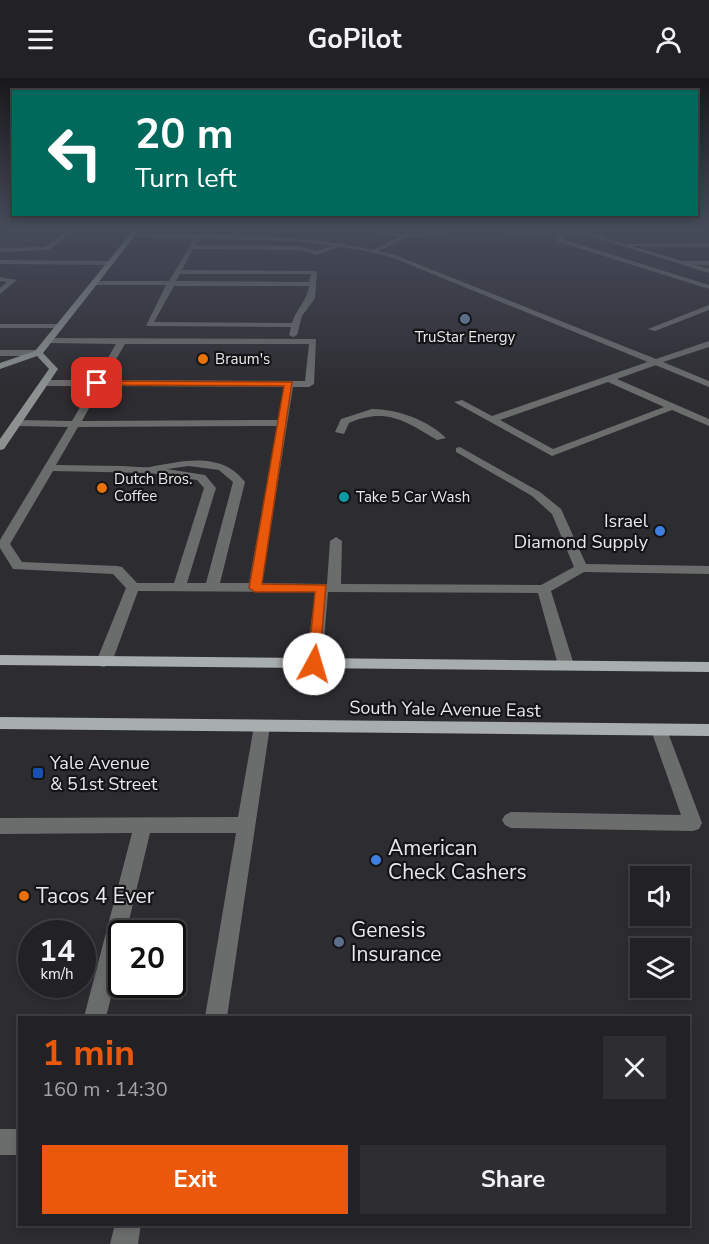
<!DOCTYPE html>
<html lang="en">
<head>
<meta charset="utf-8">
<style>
  :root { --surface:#222125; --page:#2e2e32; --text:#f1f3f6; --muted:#a2a3a7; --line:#3f3e42; --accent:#ea580c }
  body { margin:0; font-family:"Nunito Sans",sans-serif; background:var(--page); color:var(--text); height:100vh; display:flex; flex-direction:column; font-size:22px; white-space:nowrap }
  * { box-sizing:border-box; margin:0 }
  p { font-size:20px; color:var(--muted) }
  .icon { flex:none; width:33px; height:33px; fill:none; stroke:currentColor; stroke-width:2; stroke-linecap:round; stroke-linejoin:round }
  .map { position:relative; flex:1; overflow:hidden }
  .side { position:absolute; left:18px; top:938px; width:672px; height:210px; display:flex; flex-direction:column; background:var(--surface); border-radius:0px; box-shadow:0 3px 9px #0003,0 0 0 2px var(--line) }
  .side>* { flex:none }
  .top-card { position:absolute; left:12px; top:12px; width:686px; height:126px; border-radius:0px; box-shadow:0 3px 9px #0003,0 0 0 2px var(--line); background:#00695c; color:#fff; overflow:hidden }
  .fabs { position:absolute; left:630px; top:788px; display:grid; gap:12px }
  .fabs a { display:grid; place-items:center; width:60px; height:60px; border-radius:0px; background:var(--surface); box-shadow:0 3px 9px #0003,0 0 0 2px var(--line); font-size:30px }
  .speed { position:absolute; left:18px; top:842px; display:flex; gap:12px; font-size:30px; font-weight:700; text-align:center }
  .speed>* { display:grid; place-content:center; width:78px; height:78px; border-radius:50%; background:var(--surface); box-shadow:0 3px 9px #0003,0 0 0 2px var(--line); line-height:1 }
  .speed small { font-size:15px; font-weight:400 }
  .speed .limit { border:3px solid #111; border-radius:9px; background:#fff; color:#111 }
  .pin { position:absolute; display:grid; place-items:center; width:51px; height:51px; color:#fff; margin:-26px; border-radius:12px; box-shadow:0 3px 9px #0006 }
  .me { position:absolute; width:66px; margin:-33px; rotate:6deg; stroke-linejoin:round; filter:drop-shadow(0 0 4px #0008) }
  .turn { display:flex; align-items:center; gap:21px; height:126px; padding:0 24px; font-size:27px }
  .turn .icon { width:78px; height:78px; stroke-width:2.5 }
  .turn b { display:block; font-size:42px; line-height:51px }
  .round { display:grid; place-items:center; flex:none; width:63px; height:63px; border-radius:0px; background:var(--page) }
  .summary { display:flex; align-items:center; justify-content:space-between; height:102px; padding:0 24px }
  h1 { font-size:36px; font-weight:700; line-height:45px; color:var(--accent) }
  .button { display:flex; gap:12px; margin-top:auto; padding:12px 24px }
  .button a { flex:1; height:69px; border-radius:0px; background:var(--accent); color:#fff; font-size:24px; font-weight:700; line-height:69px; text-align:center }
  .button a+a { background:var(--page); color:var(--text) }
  header { display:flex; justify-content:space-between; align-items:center; height:78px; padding:0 24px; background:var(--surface); font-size:27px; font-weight:700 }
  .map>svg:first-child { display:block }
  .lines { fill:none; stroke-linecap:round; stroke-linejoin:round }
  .service { fill:#6b6d6d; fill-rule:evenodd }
  .minor { fill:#6b6d6d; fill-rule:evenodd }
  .secondary { fill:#8d9291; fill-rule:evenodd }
  .primary { fill:#a8adad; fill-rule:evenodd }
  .route { fill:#ea580c; stroke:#983908; stroke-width:1.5 }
  .service-dot { fill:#5c6f8a; stroke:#151517; stroke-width:2 }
  .food-dot { fill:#e8710a; stroke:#151517; stroke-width:2 }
  .culture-dot { fill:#0f9aa8; stroke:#151517; stroke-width:2 }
  .shop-dot { fill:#3f7fe0; stroke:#151517; stroke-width:2 }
  .transit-dot { fill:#1a4fb4; stroke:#151517; stroke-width:2 }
  .labels { text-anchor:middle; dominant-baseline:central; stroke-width:4.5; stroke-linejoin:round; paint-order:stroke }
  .far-poi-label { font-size:15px; fill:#e8e8ea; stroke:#151517; text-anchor:start }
  .poi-label { font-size:18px; fill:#e8e8ea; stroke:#151517; text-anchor:end }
  .street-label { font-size:18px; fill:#e8e8ea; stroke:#151517 }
  .near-poi-label { font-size:21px; fill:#e8e8ea; stroke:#151517; text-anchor:start }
</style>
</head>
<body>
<header><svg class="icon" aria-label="menu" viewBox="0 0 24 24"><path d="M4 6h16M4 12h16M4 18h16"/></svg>GoPilot<svg class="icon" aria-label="person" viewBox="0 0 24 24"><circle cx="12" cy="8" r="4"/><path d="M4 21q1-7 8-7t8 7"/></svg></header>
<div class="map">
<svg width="709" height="1166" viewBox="0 0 709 1166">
  <rect width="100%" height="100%" fill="#2d2c31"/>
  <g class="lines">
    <g class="service">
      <path d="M71,150h7l-29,22 -49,2v-4l45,-1z"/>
      <path d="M235,150h6l-8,10h-4z"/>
      <path d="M345,150c22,0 44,6 66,6 13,0 26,-6 35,-6l1,3 -15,5 -25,1 -32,16 -2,-3 26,-13z"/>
      <path d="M504,150l50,1 10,4 21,-2v2l-20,4 -3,2 147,46v4l-153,-48 3,-6 -6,-2 -44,1z"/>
      <path d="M594,150h6l7,12h-4z"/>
      <path d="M196,158l3,2 -4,7 105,1 17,5 26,-9 3,2 -29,11 -17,-5 -107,-1 -11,21 135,1 -2,27 -13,18 -5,19 -4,2 -4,-2 2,-8 -145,-1 20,-41h-71l-4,-2 4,-2h74zM180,196h131l-2,8 -133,-1zM174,208h135c-2,15 -13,23 -17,37l-138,-1z"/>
      <path d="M709,165v4l-85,-1 3,-2z"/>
      <path d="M683,183h26v4l-28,-1z"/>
      <path d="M0,199l17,3 -17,14v-6l7,-6 -7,-1z"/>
      <path d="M709,227v5l-54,21 -7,-2z"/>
      <path d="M0,246h60l4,2 -4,2h-60z"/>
      <path d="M48,260l268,1 -2,45 -5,3h-16l-31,196 65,1 3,-43 6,-4 6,4 -1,43 200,1 33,-18 -22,-53 -20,-18 -76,-44v-4l4,-1 80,45 21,17 25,55 123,2v8l-125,-2 -33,19 23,74 -8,5 -8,-5 -20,-72 -210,-1 -6,72 -8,5 -8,-5 9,-72 -177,-1 -26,71 -8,5 -5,-1 -3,-4 30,-74 -13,-14 -100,-5 -13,-21v-8l68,-113 -51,-1 -5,-3 5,-3 55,1 20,-35h-48l-5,-3 5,-3h51l21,-36 -71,-1v-4zM125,266h184l-4,37 -201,-1zM101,308l183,1 -6,33 -196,1zM277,348l-28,157h-29l25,-101c-24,-31 -62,-21 -95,-15 -9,1 -19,-1 -28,-1 -22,0 -44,-1 -66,-1l22,-38zM189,388l30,4 14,12 -27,101h-19l29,-95 -11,-13 -38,-6zM53,393l97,2 47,7 7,8 -30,95h-37l-15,-16 -5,-1 -95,-4 -12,-18z"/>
      <path d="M0,272h38l4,3 -4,3h-38z"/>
      <path d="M656,281l3,1v4l-42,15 92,40v7l-37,-16 -120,46 -98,-54 8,-2 30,16zM608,304l56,25 -111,42 -53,-29z"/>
      <path d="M372,331c25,0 56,11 74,29l-9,2c-32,-19 -51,-33 -88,-17l-5,11 -9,-2 6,-13z"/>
      <path d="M262,642l6,2 2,4 -43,291h-22l31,-184h-86l-24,100h-4v21l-16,63h-22l48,-184 -132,1v-16l238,-1 16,-91 2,-4z"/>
      <path d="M659,646l6,2 2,4 35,93 -3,6 -6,2 -182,-3 -6,-3 -3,-5 3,-5 6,-3 170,3 -30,-85 2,-4z"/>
      <rect x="0" y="1051" width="20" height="26"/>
      <path d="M115,1146h26l-3,20h-28z"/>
    </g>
    <g class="minor">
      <path d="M581,153l128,38v4l-128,-40z"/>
      <path d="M132,156c89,0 176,-1 263,21l261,104 53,-18v6l-46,15 46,19v6l-318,-130 -30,-7 -65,-9 -166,-4z"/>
      <path d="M0,182l111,1 3,2 -3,2 -111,-1z"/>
    </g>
    <path class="secondary" d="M135,150h6l-98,125 15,16 -54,80 -4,1v-11l49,-70 -12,-13 -37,13v-6l35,-12z"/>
    <g class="primary">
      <path d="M0,577l709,7v10l-709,-7z"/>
      <path d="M0,639l709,7v12l-709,-7z"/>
    </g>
  </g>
  <linearGradient id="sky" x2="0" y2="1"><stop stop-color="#19181b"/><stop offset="0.48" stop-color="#464b5a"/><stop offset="1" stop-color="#464b5a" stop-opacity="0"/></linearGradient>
  <rect width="709" height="314" fill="url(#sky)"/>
  <path class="route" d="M97,303l195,1 -30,202 64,1 -7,82h-9l-2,-3 7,-72h-60l-6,-4 35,-202 -190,-1z"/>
  <g class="service-dot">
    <circle cx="465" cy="241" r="6"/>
    <circle cx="339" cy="864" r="6"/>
  </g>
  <g class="food-dot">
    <circle cx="203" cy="281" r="6"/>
    <circle cx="102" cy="410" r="6"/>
    <circle cx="24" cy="818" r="6"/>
  </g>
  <circle class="culture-dot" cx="344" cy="419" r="6"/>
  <g class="shop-dot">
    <circle cx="660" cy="453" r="6"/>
    <circle cx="376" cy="782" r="6"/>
  </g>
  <rect class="transit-dot" x="32" y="689" width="12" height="12" rx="3"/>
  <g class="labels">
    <g class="far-poi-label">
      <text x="465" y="259" text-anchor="middle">TruStar Energy</text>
      <text x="215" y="281">Braum's</text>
      <text x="114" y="401">Dutch Bros.<tspan x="114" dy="17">Coffee</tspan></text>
      <text x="356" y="419">Take 5 Car Wash</text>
    </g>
    <g class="poi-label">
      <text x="648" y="443">Israel<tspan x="648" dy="21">Diamond Supply</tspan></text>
      <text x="50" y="685" text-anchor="start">Yale Avenue<tspan x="50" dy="21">&amp; 51st Street</tspan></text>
    </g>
    <g class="street-label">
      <text transform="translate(445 631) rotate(1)">South Yale Avenue East</text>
    </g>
    <g class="near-poi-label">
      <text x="388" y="770">American<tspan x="388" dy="24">Check Cashers</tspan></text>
      <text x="36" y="818">Tacos 4 Ever</text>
      <text x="351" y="852">Genesis<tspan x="351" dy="24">Insurance</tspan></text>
    </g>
  </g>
</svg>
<div class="fabs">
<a><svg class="icon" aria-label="sound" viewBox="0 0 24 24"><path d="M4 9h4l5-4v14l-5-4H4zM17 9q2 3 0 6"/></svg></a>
<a><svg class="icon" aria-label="layers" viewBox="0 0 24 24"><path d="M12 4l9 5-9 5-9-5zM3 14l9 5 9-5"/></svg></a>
</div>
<div class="speed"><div>14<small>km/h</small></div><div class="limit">20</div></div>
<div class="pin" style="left:97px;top:305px;background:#d93025"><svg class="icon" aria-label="arrive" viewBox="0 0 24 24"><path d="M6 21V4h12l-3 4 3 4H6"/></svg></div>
<svg class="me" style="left:314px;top:586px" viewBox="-20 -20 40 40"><circle r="19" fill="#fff"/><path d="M0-13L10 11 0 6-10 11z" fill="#ea580c"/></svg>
<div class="top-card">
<div class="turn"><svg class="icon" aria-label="left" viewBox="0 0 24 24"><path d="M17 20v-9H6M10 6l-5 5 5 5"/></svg><div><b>20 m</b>Turn left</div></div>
</div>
<section class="side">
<div class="summary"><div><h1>1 min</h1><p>160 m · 14:30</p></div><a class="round"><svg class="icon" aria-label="close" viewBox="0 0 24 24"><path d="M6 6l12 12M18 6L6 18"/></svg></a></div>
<div class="button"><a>Exit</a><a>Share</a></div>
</section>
</div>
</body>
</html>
